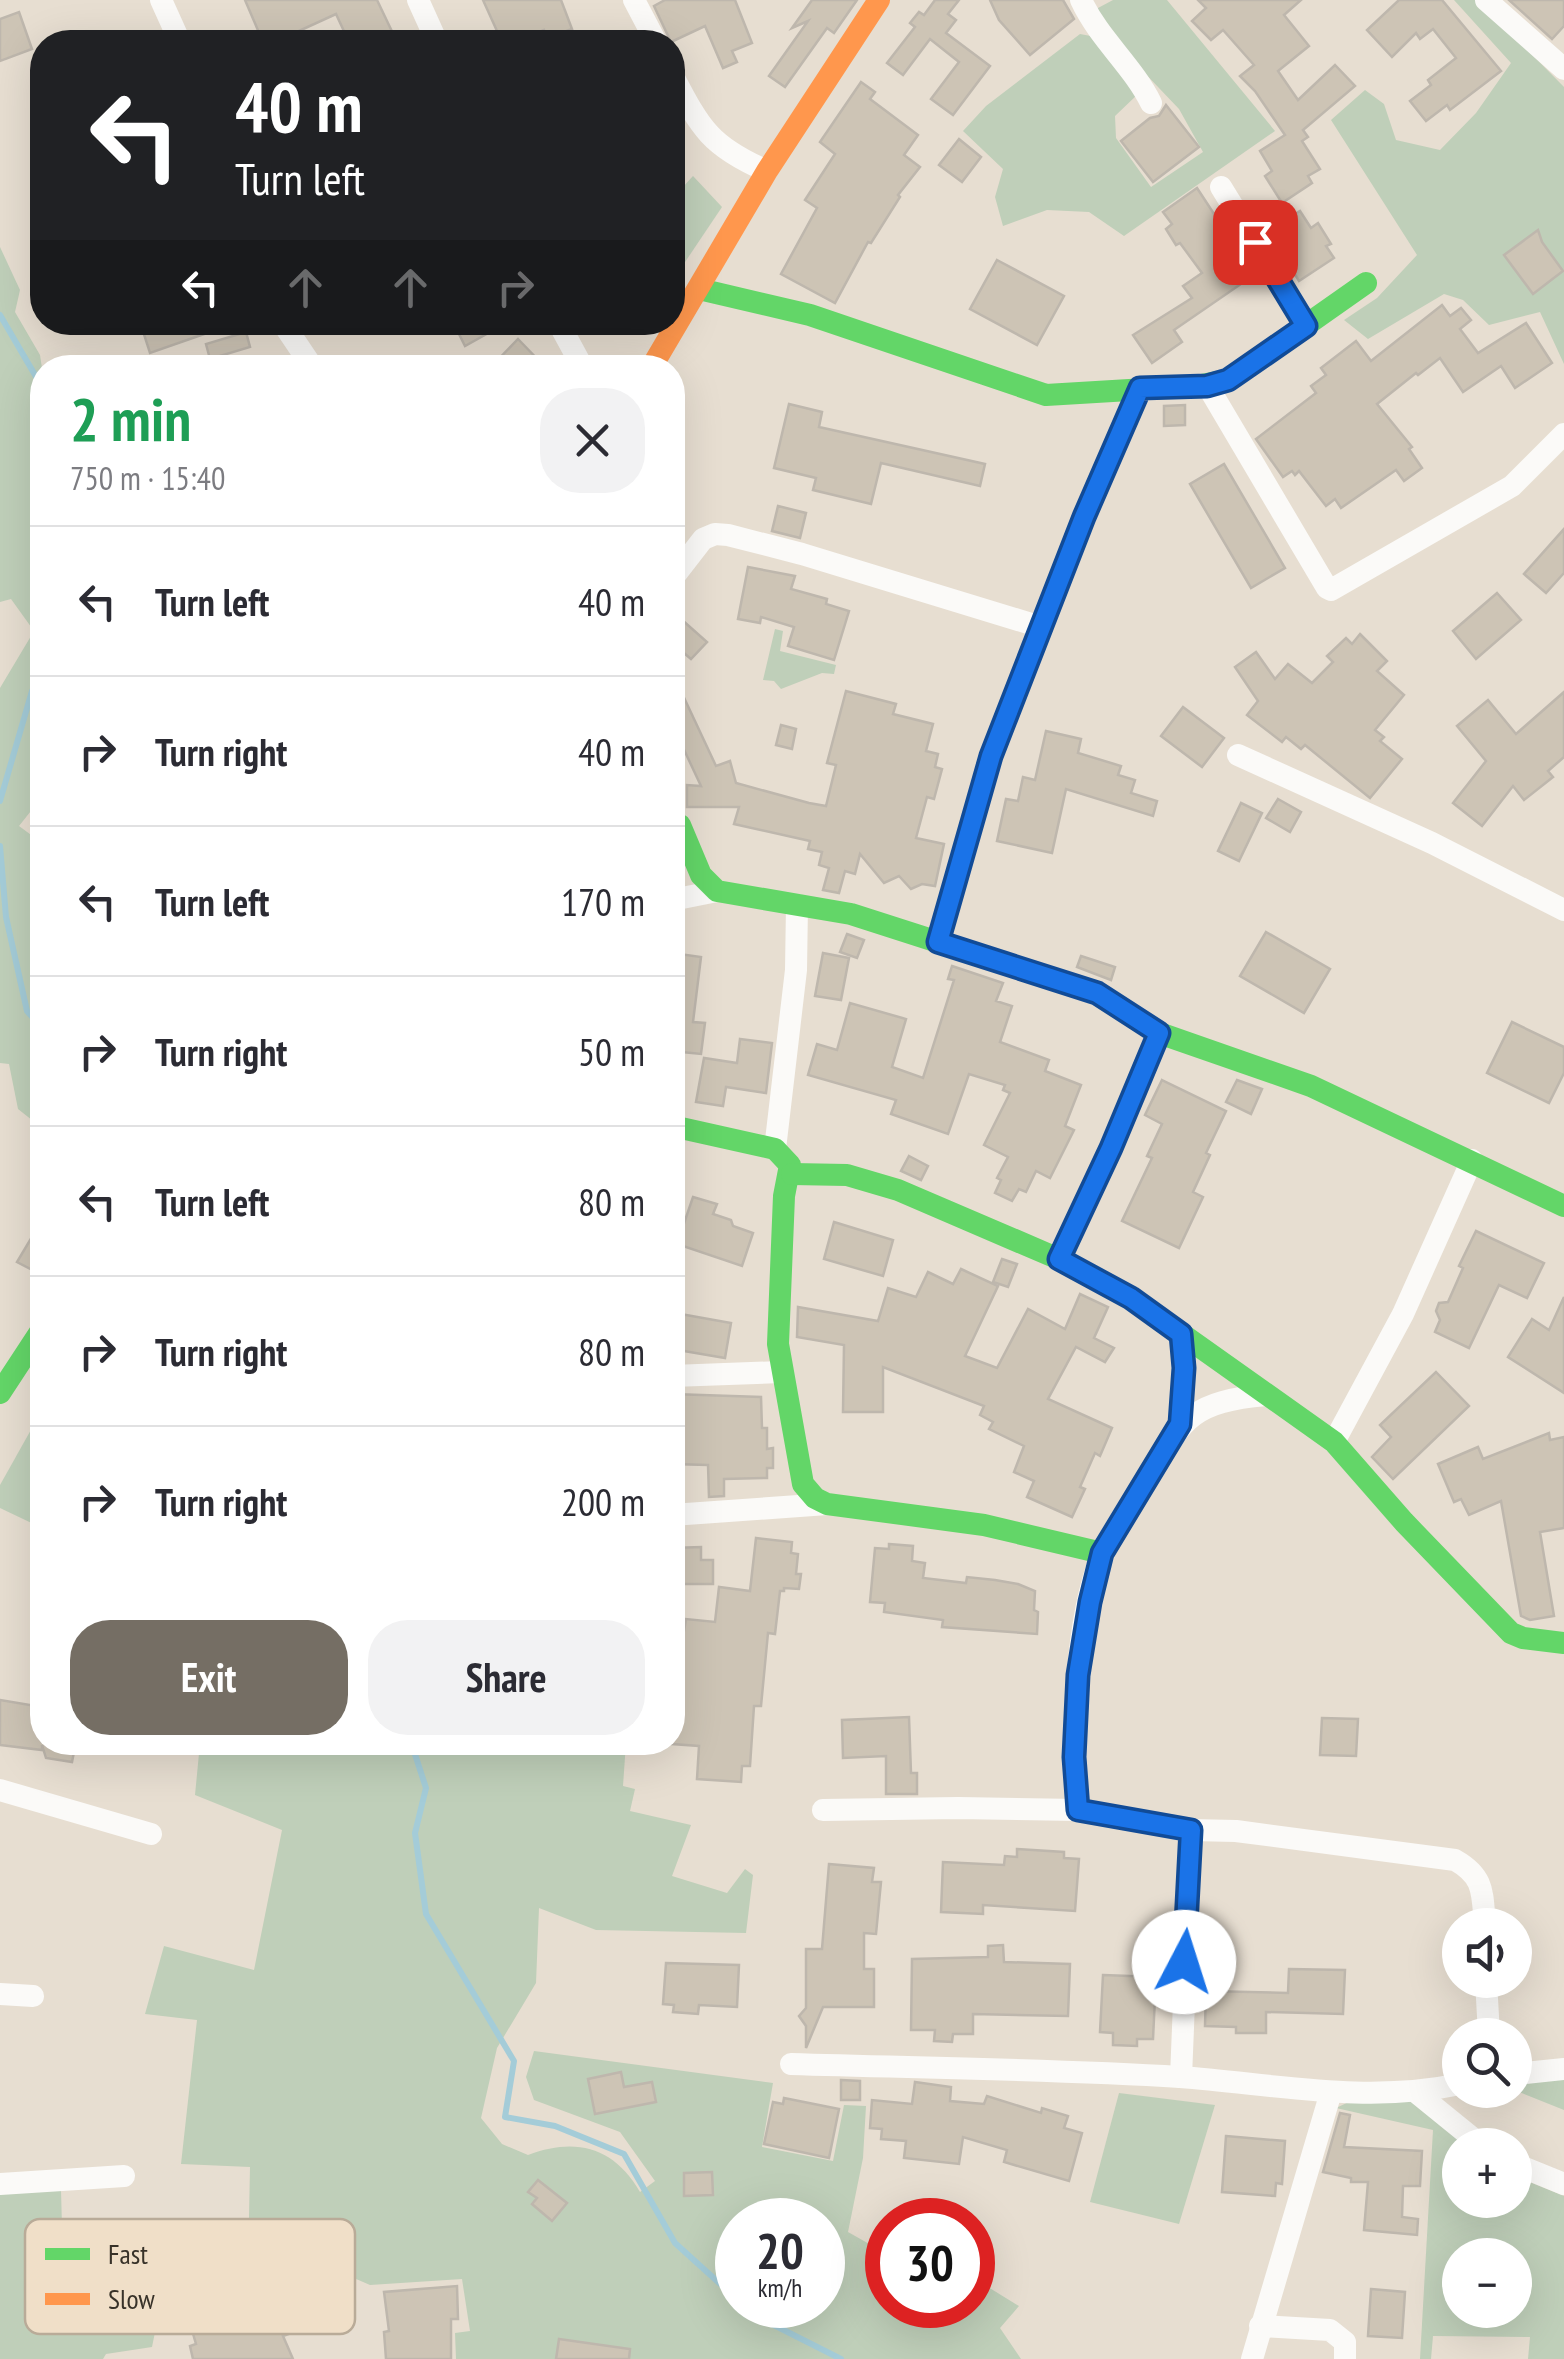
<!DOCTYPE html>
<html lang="en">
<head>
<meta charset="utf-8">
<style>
  :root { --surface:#fff; --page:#f2f2f3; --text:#2b2b33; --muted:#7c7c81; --line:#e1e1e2; --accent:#756e64 }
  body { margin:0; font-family:"PT Sans Narrow",sans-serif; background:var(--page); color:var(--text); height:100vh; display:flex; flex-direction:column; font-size:38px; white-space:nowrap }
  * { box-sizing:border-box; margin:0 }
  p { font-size:32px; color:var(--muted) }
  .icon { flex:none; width:55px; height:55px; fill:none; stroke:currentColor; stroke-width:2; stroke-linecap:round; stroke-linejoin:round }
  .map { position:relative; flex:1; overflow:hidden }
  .sheet { position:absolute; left:30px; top:355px; width:655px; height:1400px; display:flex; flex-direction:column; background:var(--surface); border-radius:40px; box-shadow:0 10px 40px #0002 }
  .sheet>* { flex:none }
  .hud { position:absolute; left:30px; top:30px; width:655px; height:305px; border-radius:40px; box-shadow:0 10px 40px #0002; background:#202124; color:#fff; overflow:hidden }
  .buttons { position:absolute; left:1442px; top:1908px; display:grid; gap:20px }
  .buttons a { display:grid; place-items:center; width:90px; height:90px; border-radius:50%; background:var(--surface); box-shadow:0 10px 40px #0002; font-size:50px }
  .speed { position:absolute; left:715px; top:2198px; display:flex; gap:20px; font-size:50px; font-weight:700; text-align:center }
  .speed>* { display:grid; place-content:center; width:130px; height:130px; border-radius:50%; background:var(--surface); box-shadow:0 10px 40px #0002; line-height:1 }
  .speed small { font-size:25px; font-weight:400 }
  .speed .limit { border:15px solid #d22; background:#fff; color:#111 }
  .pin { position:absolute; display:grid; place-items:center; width:85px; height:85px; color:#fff; margin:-42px; border-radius:20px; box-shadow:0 5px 15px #0006 }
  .me { position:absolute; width:110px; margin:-55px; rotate:5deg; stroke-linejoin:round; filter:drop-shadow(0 0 8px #0008) }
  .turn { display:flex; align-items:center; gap:35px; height:210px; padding:0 40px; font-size:45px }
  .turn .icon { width:130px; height:130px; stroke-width:2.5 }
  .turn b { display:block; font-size:70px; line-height:85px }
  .lanes { display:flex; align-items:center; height:95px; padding:0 40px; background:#0003; justify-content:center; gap:50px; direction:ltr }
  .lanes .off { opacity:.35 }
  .round { display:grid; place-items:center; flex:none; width:105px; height:105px; border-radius:40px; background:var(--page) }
  .head { display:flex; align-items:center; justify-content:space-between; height:170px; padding:0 40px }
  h1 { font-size:60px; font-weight:700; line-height:75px; color:#1e9e55 }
  .primary-button { display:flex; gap:20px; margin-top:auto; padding:20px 40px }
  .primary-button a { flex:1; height:115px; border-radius:40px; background:var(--accent); color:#fff; font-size:40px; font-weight:700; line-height:115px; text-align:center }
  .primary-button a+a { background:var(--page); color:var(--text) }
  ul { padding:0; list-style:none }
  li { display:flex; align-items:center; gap:30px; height:150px; padding:0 40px; border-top:2px solid var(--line) }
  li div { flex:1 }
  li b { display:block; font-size:38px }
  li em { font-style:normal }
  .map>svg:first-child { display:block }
  .green { fill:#bfcfb9; fill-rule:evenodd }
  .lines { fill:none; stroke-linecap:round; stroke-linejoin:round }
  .stream { stroke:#a4ccd8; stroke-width:6 }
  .building { fill:#cdc4b5; stroke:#beb7ad; stroke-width:2.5 }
  .street { stroke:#fbfaf8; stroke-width:22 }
  .fast { stroke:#63d668; stroke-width:22 }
  .slow { stroke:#ff974d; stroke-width:22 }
  .route-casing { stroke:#114b97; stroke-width:25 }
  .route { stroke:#1a73e8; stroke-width:18 }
  .key { fill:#f0dfc8; stroke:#b9ab98; stroke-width:2.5 }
  .key-label { font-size:28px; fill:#383229 }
</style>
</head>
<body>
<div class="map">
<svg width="1564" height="2359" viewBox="0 0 1564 2359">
  <rect width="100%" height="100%" fill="#e7ded1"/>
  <g class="green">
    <path d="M1113,0h54l108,131 -151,105 -35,-24 -42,-2 -44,16 -8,-29 8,-28 -40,-38 23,-25 94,-72 21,4 37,56 -23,22 1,22 35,49 52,-35 -24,-43 -82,-86 1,-15z"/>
    <path d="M1454,0h24l86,87v277l-24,-52 -51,13 -26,-25 -19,-6 -76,45 -24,-19 33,-22 40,-43 -86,-135 34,-30 19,14 12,36 44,10 36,-37 35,-50z"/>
    <path d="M693,176l29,31 -43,64 -6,-8v-65z"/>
    <path d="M0,247l20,43 -5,22 25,43 2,13v429l-23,29 23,17v285l-24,-19 -9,-45 -9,-1v-375l34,-57 -23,-32 -11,3z"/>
    <path d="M775,629l8,2 -3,20 56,14 -2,9 -12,-1 -41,16 -7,-8 -11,-1z"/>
    <path d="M32,1428l10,6v94l-42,-20v-23z"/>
    <path d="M200,1743h426l-3,43 12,3 -5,22 61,14 -19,51 55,17 18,-24 8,6 -7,58 -150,-3 -57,-22 -3,75 -39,65 -16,70 21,26 26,11c48,-18 86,-8 112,37l15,-11 -35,-49 -86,-32 -8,-23 8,-26 239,32 -11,64 71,14 11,-56 22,1 -3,52 -15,74 39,22 1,51h84l1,-27 2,1 44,27 -19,22 21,31h-565l-1,-26 15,-2 -8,-52 -92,6 -30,-13 -29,7 -63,-13 2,-99 -69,-3 16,-144 -52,-6 19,-68 90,24 28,-140 -87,-35zM738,2220h84v85h-84z"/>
    <path d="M1564,2079v31l-50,-20 1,-6z"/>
    <path d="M1119,2093l96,12 -36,119 -89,-22z"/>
    <path d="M1417,2099l58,46h-15v55h55v-24l49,20v163h-36l2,-22 -97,-1 -2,23h-11l13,-229 -97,-22 17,-8zM1460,2255h55v55h-55z"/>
    <path d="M61,2190l2,73 98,-9 6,19 -15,74 -46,7 -3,5h-103v-166z"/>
  </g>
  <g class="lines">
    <g class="stream">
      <path d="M0,315l42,72"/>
      <path d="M0,801l32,-110 10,-16"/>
      <path d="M0,846l6,71 21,94 15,17"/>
      <path d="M411,1742l15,46 -11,45 11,81 88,147 -9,56 50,9 69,28 51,89 63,57"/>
      <path d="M743,2305l11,10 87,44"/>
    </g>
  </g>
  <g class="building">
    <path d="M245,0h132l20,42h-48l-13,-28 -61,28h-12z"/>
    <path d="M483,0h78l11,29 -25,9 -3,-8 -29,12h-13z"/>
    <path d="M665,0h70l17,43 -20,8 5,11 -14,6 -18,-42 -34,16 -17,-36z"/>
    <path d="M812,0h45l-23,33 -7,-5 -42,59 -16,-11 39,-55 -16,7z"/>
    <path d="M935,0h24l-11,14 8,6 -10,13 44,33 -37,49 -22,-16 28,-37 -29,-23 -27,36 -16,-12 28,-36 -5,-4 9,-11 5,3z"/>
    <path d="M990,0h73l11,19 -44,36 -31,-35z"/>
    <path d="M1198,0h103l-17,15 25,31 -31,25 20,29 37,-35 20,21 -52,44 5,7 -6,4 18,28 -12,7 4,7 -30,20 -17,-27 7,-5 -12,-20 25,-16 -30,-44 -15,-15 14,-11 -31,-35 -12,10 -19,-19 14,-13z"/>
    <path d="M1399,0h43l59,71 -51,39 -3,-5 -21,16 -16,-20 21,-16 -3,-5 28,-22 -23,-29 -13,10 -4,-6 -24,24 -25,-27z"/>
    <path d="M1509,0h55v26l-12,13z"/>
    <path d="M19,12l13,37 -32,12v-42z"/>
    <path d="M861,82l14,10 -5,7 48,36 -14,20 16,12 -22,28 2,2 -29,46 -3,-1 -33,61 -54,-29 36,-66 -12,-8 30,-46 -15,-12z"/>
    <path d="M1166,105l33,42 -46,35 -32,-41 29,-23 9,-2z"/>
    <path d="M959,139l22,18 -19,25 -23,-17z"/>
    <path d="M1197,188l57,87 -80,55 8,12 -30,21 -19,-28 59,-37 -9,-12 19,-13 -22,-30 -4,2 -10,-16 6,-5 -9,-12z"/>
    <path d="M1300,211l11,17 7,-5 13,21 -5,2 8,12 -35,23 -31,-50z"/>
    <path d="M1538,230l4,12 21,29 -30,23 -29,-39z"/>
    <path d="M997,260l67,36 -27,49 -67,-36z"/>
    <path d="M1442,305l8,11 11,-8 10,12 -11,9 18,24 48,-30 26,40 -37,25 -14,-22 -38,26 -23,-34 -22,17 -2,-2 -39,31 35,43 -3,2 13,19 -18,13 -8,-11 -55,38 -6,-9 -9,7 -27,-35 -4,4 -3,-4 -9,6 -27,-38 60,-46 -5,-7 15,-11 -5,-7 35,-27 15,20z"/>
    <path d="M140,322h90v3l-80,28z"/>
    <path d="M453,322h55l-43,24z"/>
    <path d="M246,332l4,15 -40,12 -4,-15z"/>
    <path d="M518,339l28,29h-56z"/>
    <path d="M789,404l33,8 -3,15 166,37 -5,22 -99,-23 -10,41 -58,-14 3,-12 -42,-10z"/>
    <path d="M1185,405v20l-21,1v-20z"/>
    <path d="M1224,464l61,104 -34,20 -61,-104z"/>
    <path d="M778,506l28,7 -6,25 -28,-7z"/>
    <path d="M1564,529v44l-18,20 -22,-19z"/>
    <path d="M748,567l47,9 -4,13 36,10 -1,5 23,7 -15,49 -46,-14 6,-19 -33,-10 -1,6 -22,-4z"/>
    <path d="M1497,593l24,27 -45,39 -23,-28z"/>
    <path d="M672,611l35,31 -16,17 -19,-16z"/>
    <path d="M1360,634l27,27 -10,10 27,24 -29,35 9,7 -4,4 22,18 -32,39 -65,-53 -4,4 -15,-12 -4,5 -35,-27 11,-14 -23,-34 21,-15 19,27 13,-15 24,19 21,-21 -6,-6 19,-18 6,6z"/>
    <path d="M672,672l44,94 14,-5 6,22 73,20 17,3 10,-41 -9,-2 19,-72 50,13 -3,10 40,10 -7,27 12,3 -3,13 7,2 -8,30 -7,-2 -11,41 28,6 -9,42 -13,-2 -11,5 -12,-13 -15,7 -24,-29 -5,20 -10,-3 -6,22 -16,-3 6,-22 -10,-3 3,-13 -14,-3 2,-8 -76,-17 5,-17h-52v-22l14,1 -29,-62z"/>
    <path d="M1564,692v65l-16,14 5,6 -29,23 -11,-14 -31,40 -29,-23 33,-42 -29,-35 31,-26 28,34z"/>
    <path d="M1183,707l41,31 -22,29 -41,-31z"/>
    <path d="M781,725l15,4 -4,20 -16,-4z"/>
    <path d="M1046,731l35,8 -3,14 43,13 -3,9 17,5 -4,13 26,8 -4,15 -87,-27 -14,64 -55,-12 9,-42 12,2 5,-24 12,3z"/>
    <path d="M1278,799l23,13 -11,20 -24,-14z"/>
    <path d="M1241,803l21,10 -23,48 -21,-10z"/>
    <path d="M1266,932l64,37 -26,44 -64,-37z"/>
    <path d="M847,934l17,6 -7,18 -17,-6z"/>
    <path d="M672,953l29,4 -8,65 12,1 -4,31 -29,-3z"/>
    <path d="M823,953l26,5 -8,42 -26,-4z"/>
    <path d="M1081,956l34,11 -4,13 -34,-13z"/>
    <path d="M952,966l51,17 -7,18 16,5 -12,36 49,18 -4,11 36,14 -16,41 9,4 -24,48 -14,-7 -10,21 -7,-3 -7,12 -17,-8 6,-13 -4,-2 11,-21 -24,-12 26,-52 -7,-3 2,-5 -36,-11 -21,60 -57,-20 5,-14 -88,-25 9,-31 20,6 13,-47 56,16 -14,48 31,11 31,-98 -6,-1z"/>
    <path d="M1512,1022l52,25v26l-15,30 -62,-30z"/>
    <path d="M740,1039l32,4 -6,50 -40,-6 -3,19 -27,-4 8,-44 33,5z"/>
    <path d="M1162,1080l64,31 -20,42 4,2 -17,37 10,5 -24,51 -57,-27 30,-63 -5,-2 15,-32 -17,-9z"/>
    <path d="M1237,1080l25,9 -11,25 -25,-12z"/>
    <path d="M909,1156l19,10 -7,14 -20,-9z"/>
    <path d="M693,1197l24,7 -4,10 18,6 2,6 20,7 -11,33 -65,-22z"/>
    <path d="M42,1220v55l-25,-13z"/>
    <path d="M834,1222l59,18 -10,36 -59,-17z"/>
    <path d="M1476,1231l68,32 -17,35 -28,-13 -30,63 -34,-16 5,-12 -4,-9 3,-8 9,-1 15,-34 -4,-2z"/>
    <path d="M1002,1259l15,5 -9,23 -15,-5z"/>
    <path d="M961,1269l37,17 -33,70 32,12 31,-59 37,20 15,-35 28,13 -14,31 20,10 -9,14 -29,-15 -28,52 64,29 -12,28 -5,-3 -15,34 5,2 -13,28 -45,-20 7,-16 -20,-9 10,-26 -35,-17 4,-7 -13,-7 4,-9 -101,-39v45h-40l1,-67 -47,-8 1,-30 80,14 10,-33 28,9 12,-25 25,12z"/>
    <path d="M1564,1297v96l-56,-36 24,-38 17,11z"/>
    <path d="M675,1313l56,10 -6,35 -53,-9z"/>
    <path d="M1436,1372l33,34 -76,73 -21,-22 19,-20 -11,-12z"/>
    <path d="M672,1394l89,3 1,31h5v21l6,-1v20h-6v10l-43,1v17l-15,1 -1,-32 -36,-1z"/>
    <path d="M1549,1433l1,7 14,-3v91l-24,4 14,84 -24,4 -9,-4 -20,-115 -32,14 -8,-16 -7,3 -16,-38 40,-17 5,12z"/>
    <path d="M756,1538l36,4 -1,11 7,1 -2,20h5l-2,15 -15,-1v3h-4l-5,43 -7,-1 -7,73h-7l-4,60h-8l-1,16 -44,-3 2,-33 -27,-2v-42l14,-83 29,3 4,-35 31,4z"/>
    <path d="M889,1544l24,2 -1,15 13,2 -2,15 43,5 1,-6 28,3 23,4 17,7 -1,19 4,2 -1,22 -95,-7 1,-7 -59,-8 1,-9 -15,-1 5,-54 14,1z"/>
    <path d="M701,1547v13h12v24h-41v-36z"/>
    <path d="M0,1700l42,7v35h34l-4,20 -26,-4 -4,-13v5l-42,-5z"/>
    <path d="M909,1717l2,56h6v21h-31v-38l-43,2 -1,-38z"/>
    <path d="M1322,1718l36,1 -2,37 -36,-1z"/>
    <path d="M1017,1849l47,3v6l15,1 -4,52 -92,-6v9l-42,-2 2,-50 61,3 1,-9 12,1z"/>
    <path d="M829,1864l45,4 -2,14h9l-5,52 -12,-1v36h10v38h-51l-17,41v-22l-7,-10 7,-8v-59h16z"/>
    <path d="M1003,1945l1,17 66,2 -2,52 -95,-2v20h-20l-1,8 -18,-1 1,-11h-24l1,-71 76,-2v-11z"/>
    <path d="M666,1963l73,2 -2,42 -38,-2 -1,9 -25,-2 1,-7 -11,-1z"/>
    <path d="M1289,1969l56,1 -2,44 -77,-2v21h-30v-6l-31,-1 1,-35 82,2z"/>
    <path d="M1103,1975l53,2 -3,62h-16v7l-24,-1v-12l-13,-1z"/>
    <path d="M621,2072l3,15 28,-5 4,20 -61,12 -7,-35z"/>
    <path d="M841,2080l19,1v19h-19z"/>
    <path d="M915,2082l36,5 -1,14 34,3 3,-8 54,17 1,-5 26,8 -4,12 18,5 -13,48 -65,-19 3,-12 -44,-13 -4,27 -55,-6 2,-17 -25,-2 1,-10 -12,-1 2,-28 40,4z"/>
    <path d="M784,2098l55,11 -10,49 -65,-14 9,-42 10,2z"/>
    <path d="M1340,2113l10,2 -6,32 78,4 -2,35h-17l-1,31 16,2 -1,16 -53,-5 4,-48h-17v-4l-28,-6z"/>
    <path d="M1226,2136l59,5 -3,43 -6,-1 -1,13 -53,-4z"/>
    <path d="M712,2172l1,23 -29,1v-23z"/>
    <path d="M538,2180l29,23 -15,18 -20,-17 5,-6 -9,-6z"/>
    <path d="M457,2286l1,33h-7v40h-65l-2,-27 5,-1 -5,-39z"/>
    <path d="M1371,2289l34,3 -3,46 -34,-2z"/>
    <path d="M301,2291l12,34 -30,11 10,23h-100l-3,-13 6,-2 -4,-14 54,-17z"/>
    <path d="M559,2339l71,10 -1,10h-73z"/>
  </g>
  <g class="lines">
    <g class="street">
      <path d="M161,0l19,42"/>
      <path d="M418,0l19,42"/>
      <path d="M634,0l22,42"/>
      <path d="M1081,0c18,39 52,66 70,103"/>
      <path d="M1486,0l78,69"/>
      <path d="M672,74c28,53 37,72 95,97"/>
      <path d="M1221,187l85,138"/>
      <path d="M282,322l31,46"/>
      <path d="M558,322l25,46"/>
      <path d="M1207,385l120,203 4,2 181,-104 52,-52"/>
      <path d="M672,579l31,-40 12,-5 13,1 74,19 239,73"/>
      <path d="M1238,755l194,88 132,67"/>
      <path d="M672,900l45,-9"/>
      <path d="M938,942l53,-186 94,-239 55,-129"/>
      <path d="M775,1149l21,-179 1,-65"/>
      <path d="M1059,1259l52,-111 48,-115"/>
      <path d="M672,1376l109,-4"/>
      <path d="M1180,1424l4,-56 -3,-33"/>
      <path d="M1334,1442l69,-128 69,-154"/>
      <path d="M672,1515l155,-11"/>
      <path d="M0,1790l151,44"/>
      <path d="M823,1810l135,-2 120,2 113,20 -10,247"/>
      <path d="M1078,1810c-6,-72 -4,-188 24,-256 10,-25 29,-49 43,-72 38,-62 43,-80 121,-87"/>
      <path d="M1191,1830l45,1 219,29c30,17 27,33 30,65"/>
      <path d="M1486,1980l3,55"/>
      <path d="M0,1994l33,2"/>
      <path d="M791,2064c130,4 260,5 389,13 94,7 187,27 280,7"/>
      <path d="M1515,2074l49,-5"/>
      <path d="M1417,2093l64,52"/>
      <path d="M1515,2164l49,20"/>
      <path d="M0,2184l124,-8"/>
      <path d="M1260,2326l70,4 15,12v17"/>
      <path d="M1252,2359l79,-267"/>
    </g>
    <g class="fast">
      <path d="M699,289l111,26 236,80 150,-9 32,-6 138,-97"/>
      <path d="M680,825l21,50 16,16 134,23 246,79 62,40 152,53 253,120"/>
      <path d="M672,1126l103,23 15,16 -6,31 -6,148 25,140 12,14 12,6 157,21 118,28"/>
      <path d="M792,1174l55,1 51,15 161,69 72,39 203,144 70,80 107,111 12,5 41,5"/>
      <path d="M0,1393l42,-64"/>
    </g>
    <path class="slow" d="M651,368l116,-197 112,-171"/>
  </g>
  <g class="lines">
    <defs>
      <path id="route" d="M1184,1962l7,-132 -113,-20 -4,-53 4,-82 12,-73 12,-49 78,-129 4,-56 -3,-34 -50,-36 -72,-39 52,-111 48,-115 -62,-40 -159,-51 53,-186 93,-239 56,-129 67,-2 21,-6 78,-54 -51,-84"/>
    </defs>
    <use href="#route" class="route-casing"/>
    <use href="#route" class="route"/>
  </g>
  <rect x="25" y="2219" width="330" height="115" rx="15" class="key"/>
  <rect x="45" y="2248" width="45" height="12" fill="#63d668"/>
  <rect x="45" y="2293" width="45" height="12" fill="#ff974d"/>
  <g class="key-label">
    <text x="108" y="2264">Fast</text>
    <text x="108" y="2309">Slow</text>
  </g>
</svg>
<div class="buttons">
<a><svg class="icon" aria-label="sound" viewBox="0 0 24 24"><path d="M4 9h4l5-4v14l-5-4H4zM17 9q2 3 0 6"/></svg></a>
<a><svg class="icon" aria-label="search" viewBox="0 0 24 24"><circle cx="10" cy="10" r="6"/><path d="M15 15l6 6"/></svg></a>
<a>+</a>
<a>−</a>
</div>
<div class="speed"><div>20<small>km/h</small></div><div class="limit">30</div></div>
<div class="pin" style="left:1255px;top:242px;background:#d93025"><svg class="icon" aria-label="arrive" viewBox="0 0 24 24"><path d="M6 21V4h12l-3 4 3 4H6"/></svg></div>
<svg class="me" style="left:1184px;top:1962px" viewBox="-20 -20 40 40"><circle r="19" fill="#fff"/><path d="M0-13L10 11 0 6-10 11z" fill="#1a73e8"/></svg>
<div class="hud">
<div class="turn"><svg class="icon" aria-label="left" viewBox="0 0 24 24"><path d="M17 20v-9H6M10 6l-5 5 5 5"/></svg><div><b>40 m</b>Turn left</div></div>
<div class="lanes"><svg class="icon" aria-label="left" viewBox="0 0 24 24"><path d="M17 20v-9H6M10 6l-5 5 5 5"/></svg><svg class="icon off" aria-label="ahead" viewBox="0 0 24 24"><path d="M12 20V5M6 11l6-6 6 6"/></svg><svg class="icon off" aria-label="ahead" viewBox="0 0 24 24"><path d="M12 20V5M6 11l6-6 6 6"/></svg><svg class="icon off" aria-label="right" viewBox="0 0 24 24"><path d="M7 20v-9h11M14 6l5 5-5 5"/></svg></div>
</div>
<section class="sheet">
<div class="head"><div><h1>2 min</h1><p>750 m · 15:40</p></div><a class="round"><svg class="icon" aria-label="close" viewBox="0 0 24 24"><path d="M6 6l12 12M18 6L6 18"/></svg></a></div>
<ul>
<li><svg class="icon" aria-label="left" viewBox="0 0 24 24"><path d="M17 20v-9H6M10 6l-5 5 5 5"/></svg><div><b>Turn left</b></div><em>40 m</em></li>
<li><svg class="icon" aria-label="right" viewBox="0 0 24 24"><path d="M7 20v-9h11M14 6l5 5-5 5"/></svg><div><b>Turn right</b></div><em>40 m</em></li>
<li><svg class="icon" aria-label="left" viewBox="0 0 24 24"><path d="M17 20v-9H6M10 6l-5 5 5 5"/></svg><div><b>Turn left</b></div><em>170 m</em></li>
<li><svg class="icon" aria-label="right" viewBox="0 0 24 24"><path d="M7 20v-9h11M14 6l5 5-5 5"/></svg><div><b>Turn right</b></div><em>50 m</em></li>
<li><svg class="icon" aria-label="left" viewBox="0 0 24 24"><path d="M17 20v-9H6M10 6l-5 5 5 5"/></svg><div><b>Turn left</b></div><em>80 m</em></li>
<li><svg class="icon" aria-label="right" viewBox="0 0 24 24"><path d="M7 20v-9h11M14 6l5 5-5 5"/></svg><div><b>Turn right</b></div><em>80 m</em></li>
<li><svg class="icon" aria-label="right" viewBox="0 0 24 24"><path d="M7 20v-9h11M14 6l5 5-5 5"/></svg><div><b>Turn right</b></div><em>200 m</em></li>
</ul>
<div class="primary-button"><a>Exit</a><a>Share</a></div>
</section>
</div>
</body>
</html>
